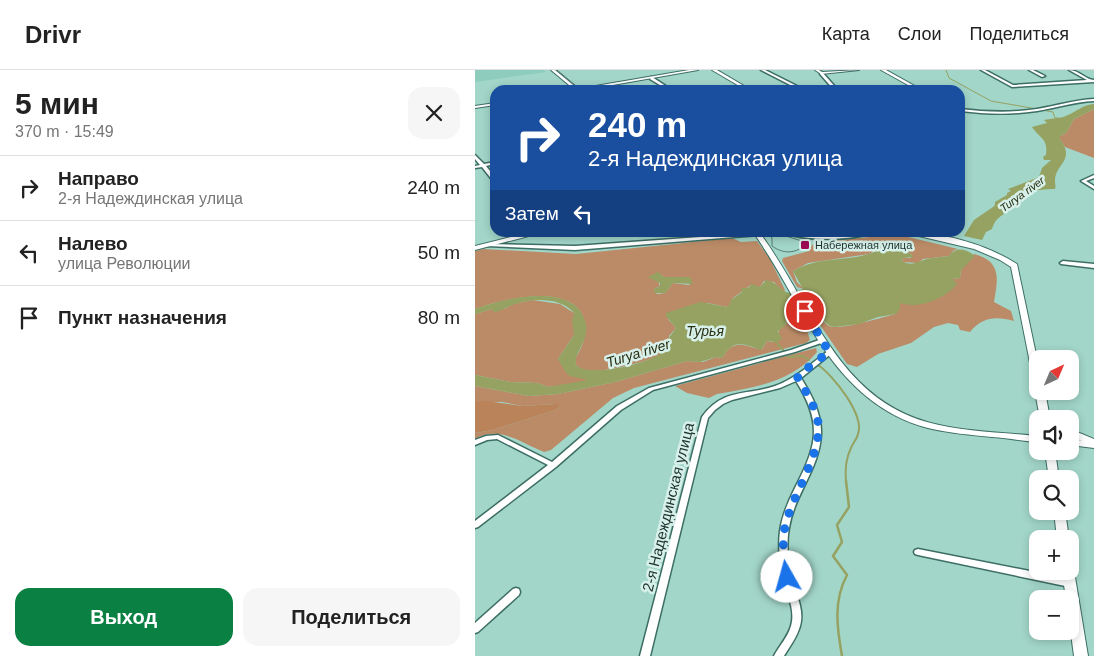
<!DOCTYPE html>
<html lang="ru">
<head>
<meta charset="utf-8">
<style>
  :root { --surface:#fff; --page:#f6f6f6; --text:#222; --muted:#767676; --line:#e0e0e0; --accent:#0b8043 }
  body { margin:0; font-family:Helvetica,sans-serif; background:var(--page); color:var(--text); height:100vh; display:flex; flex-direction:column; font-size:19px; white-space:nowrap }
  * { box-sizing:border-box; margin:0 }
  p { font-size:16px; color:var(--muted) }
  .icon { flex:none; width:28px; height:28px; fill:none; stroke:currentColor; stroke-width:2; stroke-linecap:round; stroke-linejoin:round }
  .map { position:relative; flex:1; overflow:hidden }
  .details { display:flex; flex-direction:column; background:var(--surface); width:475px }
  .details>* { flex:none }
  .hud { position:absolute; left:15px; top:15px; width:475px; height:152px; border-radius:15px; box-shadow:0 2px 8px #0003; background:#1a4fa0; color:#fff; overflow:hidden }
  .needle { width:32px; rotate:44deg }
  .tools { position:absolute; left:554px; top:280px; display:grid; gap:10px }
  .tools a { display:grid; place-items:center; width:50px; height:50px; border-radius:10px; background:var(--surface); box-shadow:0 2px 8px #0003; font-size:25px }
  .pin { position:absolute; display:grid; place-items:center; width:42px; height:42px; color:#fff; margin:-21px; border:2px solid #fff; border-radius:50%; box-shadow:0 1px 5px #0007 }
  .me { position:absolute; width:55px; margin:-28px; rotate:353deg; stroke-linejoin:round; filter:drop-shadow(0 0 4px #0008) }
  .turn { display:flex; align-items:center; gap:18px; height:105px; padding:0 15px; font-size:22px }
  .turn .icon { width:65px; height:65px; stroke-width:2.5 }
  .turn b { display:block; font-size:35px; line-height:42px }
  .then { display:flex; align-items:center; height:48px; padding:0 15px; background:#0003; gap:10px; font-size:19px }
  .round { display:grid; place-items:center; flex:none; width:52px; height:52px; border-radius:15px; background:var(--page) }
  .overview { display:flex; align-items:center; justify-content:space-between; height:85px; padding:0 15px }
  h1 { font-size:30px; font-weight:700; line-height:38px }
  .cta { display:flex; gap:10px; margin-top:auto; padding:10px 15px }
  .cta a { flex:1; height:58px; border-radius:15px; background:var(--accent); color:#fff; font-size:20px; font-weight:700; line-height:58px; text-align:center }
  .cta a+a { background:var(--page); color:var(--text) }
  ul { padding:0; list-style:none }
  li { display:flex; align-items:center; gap:15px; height:65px; padding:0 15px; border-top:1px solid var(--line) }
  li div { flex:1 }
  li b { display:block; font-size:19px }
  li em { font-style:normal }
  header { display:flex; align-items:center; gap:30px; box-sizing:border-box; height:70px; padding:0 25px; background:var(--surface); border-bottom:1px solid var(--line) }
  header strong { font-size:24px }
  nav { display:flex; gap:28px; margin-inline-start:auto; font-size:18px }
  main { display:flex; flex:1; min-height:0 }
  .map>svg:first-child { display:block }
  .built { fill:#8eccbe }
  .green { fill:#bb8b67; fill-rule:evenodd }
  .forest { fill:#ba8359 }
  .water { fill:#95a261 }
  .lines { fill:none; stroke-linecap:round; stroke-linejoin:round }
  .stream-far2 { stroke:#95a261; stroke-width:1 }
  .stream-far1 { stroke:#95a261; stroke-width:2 }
  .stream { stroke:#95a261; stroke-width:2.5 }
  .minor-casing { stroke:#3d6e64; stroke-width:3 }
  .tertiary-casing { stroke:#3d6e64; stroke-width:2 }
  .secondary-casing { stroke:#3d6e64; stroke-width:2 }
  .minor { fill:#fff; fill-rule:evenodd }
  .tertiary { fill:#fff; fill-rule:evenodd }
  .secondary { fill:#fff; fill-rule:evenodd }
  .tram { stroke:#577a71; stroke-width:1 }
  .route { stroke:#1a73e8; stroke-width:9; stroke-dasharray:0 16.2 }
  .poi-dot { fill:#9d0955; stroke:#d7f0ea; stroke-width:2 }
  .labels { text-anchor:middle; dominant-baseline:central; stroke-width:5; stroke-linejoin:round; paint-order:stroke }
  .far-water-label { font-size:11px; font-style:italic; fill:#292e11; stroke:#d7f0ea }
  .far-poi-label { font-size:11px; fill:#1d322d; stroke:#d7f0ea; text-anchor:start }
  .water-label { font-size:14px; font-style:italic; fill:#292e11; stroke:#d7f0ea }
  .near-street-label { font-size:15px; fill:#1d322d; stroke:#d7f0ea }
</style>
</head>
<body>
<header>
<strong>Drivr</strong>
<nav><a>Карта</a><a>Слои</a><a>Поделиться</a></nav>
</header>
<main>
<section class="details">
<div class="overview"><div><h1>5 мин</h1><p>370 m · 15:49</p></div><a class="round"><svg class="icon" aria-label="close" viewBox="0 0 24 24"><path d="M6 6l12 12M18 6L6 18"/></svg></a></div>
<ul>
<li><svg class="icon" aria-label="right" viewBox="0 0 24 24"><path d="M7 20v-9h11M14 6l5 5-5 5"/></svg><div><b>Направо</b><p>2-я Надеждинская улица</p></div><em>240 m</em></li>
<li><svg class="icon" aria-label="left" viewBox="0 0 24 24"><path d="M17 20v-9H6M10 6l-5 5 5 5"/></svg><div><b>Налево</b><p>улица Революции</p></div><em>50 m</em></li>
<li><svg class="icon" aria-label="arrive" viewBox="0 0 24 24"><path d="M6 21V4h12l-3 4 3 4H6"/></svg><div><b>Пункт назначения</b></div><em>80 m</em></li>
</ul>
<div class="cta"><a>Выход</a><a>Поделиться</a></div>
</section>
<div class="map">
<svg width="619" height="586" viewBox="0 0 619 586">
  <rect width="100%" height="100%" fill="#a2d6c9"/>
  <path class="built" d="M0,0h69l2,2 -71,10z"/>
  <g class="green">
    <path d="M619,39v49l-29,-11 -5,-8v-3l6,-3 8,-14z"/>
    <path d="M405,166h24l54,13 -4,1 -5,6 -26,3 -5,4 -16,-1 1,-4h8l1,-3 -8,-6 -17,-4 -18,9 -61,9 -15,8 4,11 7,7 -7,-2 -15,-26 1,-3 26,-7 3,-6 7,-3z"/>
    <path d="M257,168l9,4 16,-1 13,18 15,31 -2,2 -9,-10 -10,-1 -4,6 -9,-2 -18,13 -5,9 -21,-4 -39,16 8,9 -7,8 1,10c-2,3 -4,6 -7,8 -12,7 -67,21 -80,16 -6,-2 -8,-6 -8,-11 7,-11 14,-27 9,-40 -12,-37 -82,-20 -109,-10v-58l9,-2 92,5zM185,204l4,3h26l1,4 -2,4 -16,-2 -8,10 -8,1 -3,-5 6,-3 -2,-5z"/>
    <path d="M499,184c28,7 24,26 20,48l17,9 3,10c-18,-5 -32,-4 -44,11l-10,-2 -2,-5 -10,-2 -14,4 -23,16 -33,11 -21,13 -10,-3 -36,-52 3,-5c4,6 9,16 15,19 11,5 53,-9 67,-12l4,-11c20,2 44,-2 56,-20l-5,-4 9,-1 1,-8z"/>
    <path d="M57,230l28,4 14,9v22l-16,24c13,19 7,15 30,20v3l-40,5 -11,-4 -27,-1 -35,-7v-61l17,-5h12l9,-5z"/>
    <path d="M317,239c8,5 16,22 18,31l-4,3 -172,45 -21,10 -62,52 -7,2c-23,-9 -45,-27 -69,-13v-6l18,-3 63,-20 3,-3 -4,-3 -33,2 -20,-4h-27v-16l54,10 29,-2 57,-12 72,-21 16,1 13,-5 6,1c3,-3 4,-7 8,-10 11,-8 22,1 32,1l5,-8 6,1 6,-8v-5l7,-5 2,-10z"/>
    <path d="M341,278l1,4c-25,30 -64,36 -100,42l-8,4 -22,-5 -12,-7z"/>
  </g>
  <path class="forest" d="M11,331l36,5 33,-2h4v3l-3,3 -63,20 -18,3v-31z"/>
  <g class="water">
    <path d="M619,34v5l-20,10 -8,14 -6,3v3c16,22 -5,24 -5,42 0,3 1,5 0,8 -22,0 -30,4 -45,20 -9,9 -13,6 -18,20l-6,3 -4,8 -18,-4 10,-16 19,-13 2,-2v-3l12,-7v-2l4,-2 -3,-2 31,-12 3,-9 9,-8h-7l-1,-3 3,-2c2,-17 -5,-15 -14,-28l15,-4 -3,-3c8,-2 17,-1 24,-5 9,-4 15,-10 26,-11z"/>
    <path d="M415,175l17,6 7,6 -11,1 -1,3c11,7 19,-2 30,-3 6,-1 12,-1 17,-2 7,-10 17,-7 26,0l-14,14 -1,8 -8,1 5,5c-8,11 -31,22 -45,21 -4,0 -8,-1 -12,-2v6l-4,5 -18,3 -19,7 -24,3 -5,-1 -4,-3 -14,-17c-19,-1 -22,3 -27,20l-7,5 4,8 -5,3 -10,-1 -6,9c-10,-3 -22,-10 -31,-2 -4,3 -5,7 -8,10l-6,-1 -16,5 -13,-1 -72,21 -57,12 -29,2 -54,-10v-11l35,7 27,1 11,4 40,-7 -18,-4 -4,-3 -8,-14 16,-24 -2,-14 2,-8c-13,-16 -41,-15 -59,-9 -9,3 -13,7 -21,8l-2,-3 -17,5v-5c29,-11 103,-29 111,16 3,17 -13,28 -10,40 14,14 84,-3 94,-19l-2,-7 8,-11 -10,-12v-3l34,-11 28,5 3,-7 11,-8 -1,-4h7l4,-4 8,3 6,-7c17,3 16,21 37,9l-10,-18c27,-15 48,-9 76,-17 8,-2 13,-8 21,-9z"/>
    <path d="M183,202l6,5h26l3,7 -20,-1 -8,10h-11v-4l6,-3v-3l-12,-6z"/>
  </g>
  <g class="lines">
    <g class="stream-far2">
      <path d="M471,0l3,8 42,23 46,8"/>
      <path d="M567,40l11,2 2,6h3"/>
    </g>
    <g class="stream-far1">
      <path d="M300,271l9,10"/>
      <path d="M313,287l15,-1 6,4"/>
      <path d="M343,295c15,10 47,50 40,69 -1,5 -5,9 -7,14 -5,10 -6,23 -5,34"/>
    </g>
    <path class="stream" d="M367,586c-5,-28 -9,-55 5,-81l-14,-19 9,-14 -5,-17 12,-18 -3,-26"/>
    <defs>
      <g id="minor">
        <path d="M286,0h4l40,20h-5z"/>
        <path d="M506,0h4l28,15 74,-5 -18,-10c10,0 17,10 25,10v2l-82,5z"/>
        <path d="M554,0h4l12,6 -3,1z"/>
        <path d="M345,2h2l16,18h-4l-14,-16z"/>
        <path d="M176,7h1l20,13h-4l-18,-11z"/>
        <path d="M619,29v2c-20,1 -38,7 -57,10 -26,4 -51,3 -77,0v-2c26,3 51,4 77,0 19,-3 37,-9 57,-10z"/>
        <path d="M0,85l9,9 11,-2v2l-9,2 9,11v4h-2l-11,-14 -7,1v-2l5,-1 -5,-6z"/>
        <path d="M619,105v3l-8,3 8,5v3l-13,-8z"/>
        <path d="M305,162l48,3 34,-3h14c-24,9 -72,9 -96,0z"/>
        <path d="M282,163h2v2l-184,15 -88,-4 -2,-1 2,-1 88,2z"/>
        <path d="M588,191l31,3v4l-33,-4 -1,-1z"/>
        <path d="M347,269l2,1 1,1 -1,1 -29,10 -142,38 -32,20 -65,57 -78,60 -3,1v-7l73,-56 -51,-26 -10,1 -12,5v-5l11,-4 12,-1 54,27 65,-56 32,-18 142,-38z"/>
        <path d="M355,280l3,2 -1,1 -31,25c10,16 21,36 20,56 -1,34 -27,61 -32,94 -3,15 -1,34 2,49 4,16 14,32 9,49 -3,11 -10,20 -16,30h-10c5,-10 14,-19 17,-30 5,-17 -5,-33 -8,-49 -3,-14 -5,-31 -3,-46 2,-15 8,-29 15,-43 22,-43 28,-64 1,-107l-16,7 -48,12 -9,4 -8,6 -7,8 -58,238h-10l62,-239c21,-29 44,-21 73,-31 20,-7 37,-23 53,-35z"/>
        <path d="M443,479l152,30 3,1 1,3 -1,3 -3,1 -152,-32 -3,-1 -1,-2 1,-2z"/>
        <path d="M41,518l3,1 1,3 -1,3 -41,37 -3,1v-10l38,-34z"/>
      </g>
      <g id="tertiary">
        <path d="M76,0h4l23,19 111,-19h9l-114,20h-9z"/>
        <path d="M340,0h4l3,2 37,-2 -38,4z"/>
        <path d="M20,33v2l-20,3v-2z"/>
        <path d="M278,162h6c52,69 76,164 168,190 35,10 74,10 110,14v6c-15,-1 -30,-4 -45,-5 -21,-2 -43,-4 -64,-9 -48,-12 -84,-47 -110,-88 -22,-35 -40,-73 -65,-108z"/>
        <path d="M595,369l24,3v6l-24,-3z"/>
      </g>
      <g id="secondary">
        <path d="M237,0h5l34,20h-5z"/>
        <path d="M406,0h5l36,20h-5z"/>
        <path d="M56,162h13l-69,18v-4z"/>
        <path d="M427,162c39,0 82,11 115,32l20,95v22l-3,-1 -1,-2 -22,-111 -11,-7 -26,-11z"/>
        <path d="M562,319v2h8l5,28h-10l-5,-28z"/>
        <path d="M595,359l24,10v7l-24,-10z"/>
        <path d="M570,381h10l4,28h-10z"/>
        <path d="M579,441h11l4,28h-12z"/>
        <path d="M595,497l4,4 14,85h-14l-4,-30v-27h-4l-4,-28h8z"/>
      </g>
    </defs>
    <use href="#minor" class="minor-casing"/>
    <use href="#tertiary" class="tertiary-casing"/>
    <use href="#secondary" class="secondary-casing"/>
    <use href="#minor" class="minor"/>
    <use href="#tertiary" class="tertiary"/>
    <use href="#secondary" class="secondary"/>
    <g class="tram">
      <path d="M82,0l24,20"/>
      <path d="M291,162l6,6v8c11,8 23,8 33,-1v-3l-32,-10"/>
    </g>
  </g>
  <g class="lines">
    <path class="route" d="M312,507c-2,-16 -6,-34 -2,-50 7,-33 37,-71 33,-105 -3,-17 -13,-31 -21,-46l32,-24 -24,-41"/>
  </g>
  <rect class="poi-dot" x="325" y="170" width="10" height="10" rx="2.5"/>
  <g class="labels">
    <g class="far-water-label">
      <text transform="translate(547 124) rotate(-36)">Turya river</text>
    </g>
    <g class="far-poi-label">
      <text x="340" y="175">Набережная улица</text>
    </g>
    <g class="water-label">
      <text x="230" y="261">Турья</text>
      <text transform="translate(163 283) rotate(-17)">Turya river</text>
    </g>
    <g class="near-street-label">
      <text transform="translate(193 437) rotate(-76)">2-я Надеждинская улица</text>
    </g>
  </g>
</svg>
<div class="tools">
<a><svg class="needle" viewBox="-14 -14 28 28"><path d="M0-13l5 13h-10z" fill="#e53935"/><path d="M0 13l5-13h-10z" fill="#767676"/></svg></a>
<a><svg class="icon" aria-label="sound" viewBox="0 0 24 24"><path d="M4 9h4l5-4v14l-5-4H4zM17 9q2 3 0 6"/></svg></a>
<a><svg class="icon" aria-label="search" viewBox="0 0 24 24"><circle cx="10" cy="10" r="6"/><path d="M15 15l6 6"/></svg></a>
<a>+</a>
<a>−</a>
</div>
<div class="pin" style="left:330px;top:241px;background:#d93025"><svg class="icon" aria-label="arrive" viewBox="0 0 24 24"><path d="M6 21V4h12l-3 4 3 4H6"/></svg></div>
<svg class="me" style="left:312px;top:507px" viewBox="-20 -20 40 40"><circle r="19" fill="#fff"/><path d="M0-13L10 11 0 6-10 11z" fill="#1a73e8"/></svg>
<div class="hud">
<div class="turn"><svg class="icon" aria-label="right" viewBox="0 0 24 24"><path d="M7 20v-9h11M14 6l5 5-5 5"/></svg><div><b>240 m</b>2-я Надеждинская улица</div></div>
<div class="then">Затем<svg class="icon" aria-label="left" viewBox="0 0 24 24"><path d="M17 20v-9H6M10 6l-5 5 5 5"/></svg></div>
</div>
</div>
</main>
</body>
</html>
